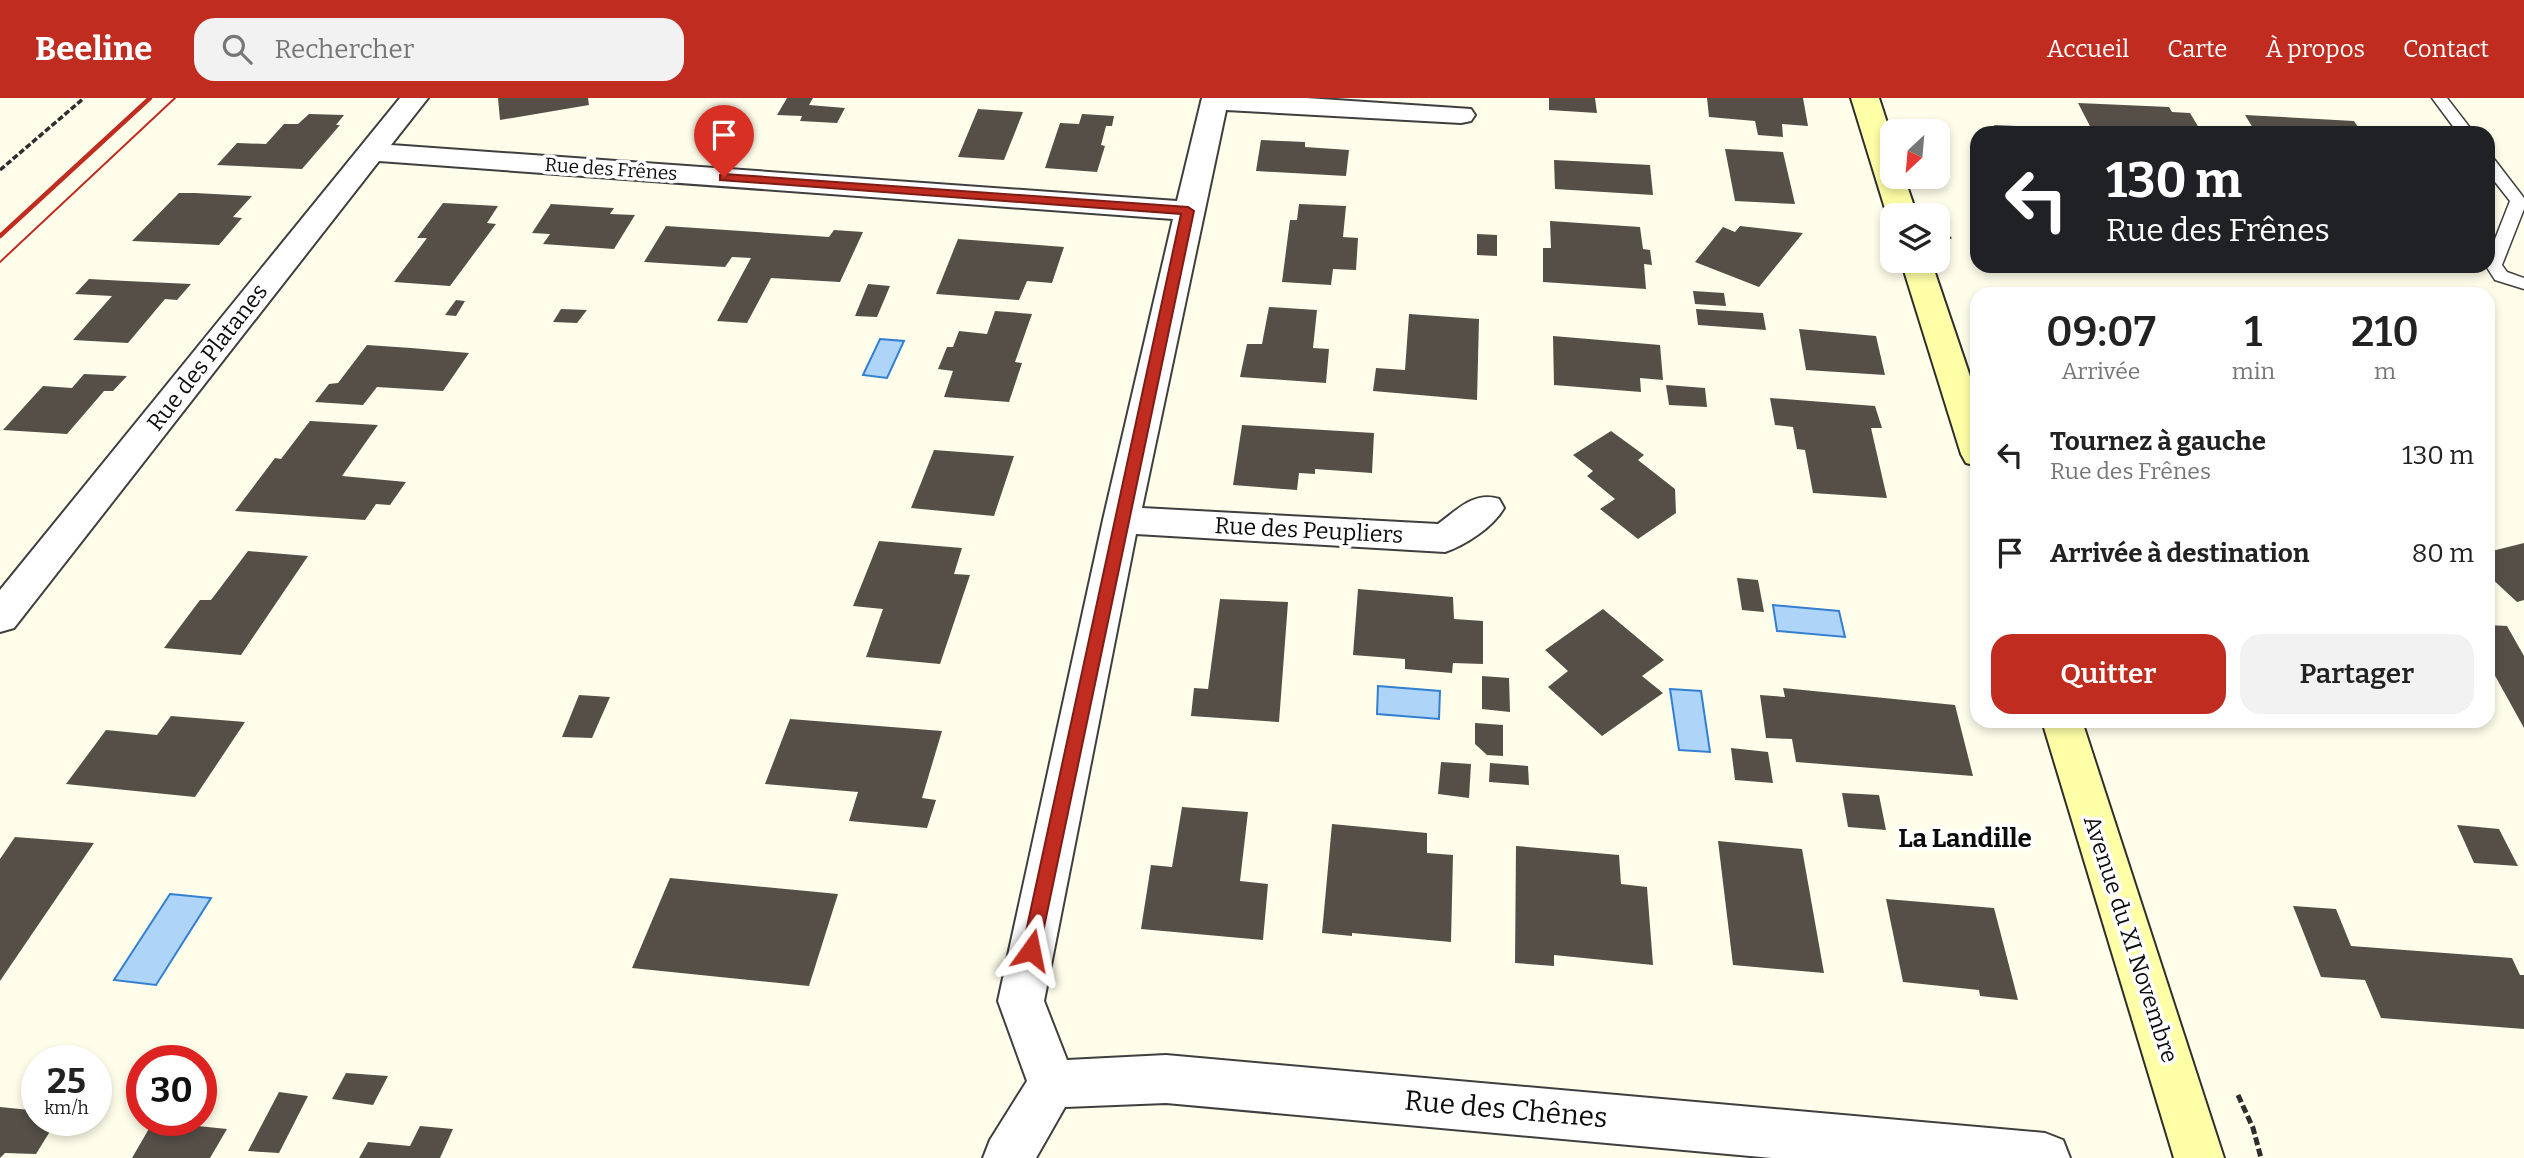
<!DOCTYPE html>
<html lang="fr">
<head>
<meta charset="utf-8">
<style>
  :root { --surface:#fff; --page:#f2f2f2; --text:#222; --muted:#767676; --accent:#c02c20 }
  body { margin:0; font-family:Bitter,serif; background:var(--page); color:var(--text); height:100vh; display:flex; flex-direction:column; font-size:26px; white-space:nowrap }
  * { box-sizing:border-box; margin:0 }
  p { font-size:23px; color:var(--muted) }
  .icon { flex:none; width:38px; height:38px; fill:none; stroke:currentColor; stroke-width:2; stroke-linecap:round; stroke-linejoin:round }
  .map { position:relative; flex:1; overflow:hidden }
  .drawer { position:absolute; left:1970px; top:189px; width:525px; height:441px; display:flex; flex-direction:column; background:var(--surface); border-radius:21px; box-shadow:0 4px 10px #0003 }
  .drawer>* { flex:none }
  .banner { position:absolute; left:1970px; top:28px; width:525px; height:147px; border-radius:21px; box-shadow:0 4px 10px #0003; background:#202124; color:#fff; overflow:hidden }
  .needle { width:46px; rotate:206deg }
  .fabs { position:absolute; left:1880px; top:21px; display:grid; gap:14px }
  .fabs a { display:grid; place-items:center; width:70px; height:70px; border-radius:14px; background:var(--surface); box-shadow:0 4px 10px #0003; font-size:35px }
  .speed { position:absolute; left:21px; top:947px; display:flex; gap:14px; font-size:35px; font-weight:700; text-align:center }
  .speed>* { display:grid; place-content:center; width:91px; height:91px; border-radius:50%; background:var(--surface); box-shadow:0 4px 10px #0003; line-height:1 }
  .speed small { font-size:18px; font-weight:400 }
  .speed .limit { border:10px solid #d22; background:#fff; color:#111 }
  .pin { position:absolute; display:grid; place-items:center; width:60px; height:60px; color:#fff; margin:-72px -30px; border-radius:50% 50% 50% 0; rotate:-45deg; box-shadow:0 0 7px #0007 }
  .pin .icon { rotate:45deg }
  .me { position:absolute; width:77px; margin:-38px; rotate:12deg; stroke-linejoin:round; filter:drop-shadow(0 0 5px #0008) }
  .turn { display:flex; align-items:center; gap:24px; height:147px; padding:0 21px; font-size:32px }
  .turn .icon { width:91px; height:91px; stroke-width:2.5 }
  .turn b { display:block; font-size:49px; line-height:60px }
  .eta { display:flex; justify-content:space-evenly; align-items:center; height:119px; text-align:center }
  .eta b { font-size:42px; font-weight:600; line-height:49px }
  .button { display:flex; gap:14px; margin-top:auto; padding:14px 21px }
  .button a { flex:1; height:80px; border-radius:21px; background:var(--accent); color:#fff; font-size:28px; font-weight:600; line-height:80px; text-align:center }
  .button a+a { background:var(--page); color:var(--text) }
  ul { padding:0; list-style:none }
  li { display:flex; align-items:center; gap:21px; height:98px; padding:0 21px }
  li div { flex:1 }
  li b { display:block; font-size:26px }
  li em { font-style:normal }
  header { display:flex; align-items:center; gap:42px; box-sizing:border-box; height:98px; padding:0 35px; background:var(--accent); color:#fff }
  header strong { font-size:33px }
  nav { display:flex; gap:38px; margin-inline-start:auto; font-size:24px }
  .search { width:490px; height:63px; background:var(--page); display:flex; align-items:center; gap:18px; box-sizing:border-box; padding:0 24px; border-radius:21px; color:var(--muted); font-size:26px }
  .map>svg:first-child { display:block }
  .water { fill:#aed4f8; stroke:#337fd1; stroke-width:2 }
  .building { fill:#554f48 }
  .lines { fill:none; stroke-linecap:round; stroke-linejoin:round }
  .service-casing { stroke:#3f3f3f; stroke-width:3 }
  .minor-casing { stroke:#3f3f3f; stroke-width:4 }
  .secondary-casing { stroke:#2e2e2e; stroke-width:4 }
  .path-far1 { stroke:#2e2e2e; stroke-width:3.5; stroke-dasharray:6 2.5; stroke-linecap:butt }
  .path { stroke:#2e2e2e; stroke-width:5; stroke-dasharray:8 3.5; stroke-linecap:butt }
  .service { fill:#fff; fill-rule:evenodd }
  .minor { fill:#fff; fill-rule:evenodd }
  .secondary { fill:#feffa6; fill-rule:evenodd }
  .tram { stroke:#c02c20; stroke-width:2 }
  .rail { stroke:#c02c20; stroke-width:4.5 }
  .route { fill:#c02c20; stroke:#7d1d15; stroke-width:2 }
  .labels { text-anchor:middle; dominant-baseline:central; stroke-width:7; stroke-linejoin:round; paint-order:stroke }
  .far-street-label { font-size:19px; fill:#0c0c0c; stroke:#fff }
  .street-label { font-size:23px; fill:#0c0c0c; stroke:#fff }
  .quarter-label { font-size:26px; font-weight:bold; fill:#0c0c0c; stroke:#fff }
  .near-street-label { font-size:28px; fill:#0c0c0c; stroke:#fff }
</style>
</head>
<body>
<header>
<strong>Beeline</strong>
<div class="search"><svg class="icon" aria-label="search" viewBox="0 0 24 24"><circle cx="10" cy="10" r="6"/><path d="M15 15l6 6"/></svg>Rechercher</div>
<nav><a>Accueil</a><a>Carte</a><a>À propos</a><a>Contact</a></nav>
</header>
<div class="map">
<svg width="2524" height="1060" viewBox="0 0 2524 1060">
  <rect width="100%" height="100%" fill="#fffeeb"/>
  <g class="water">
    <path d="M880,241l24,2 -17,37 -24,-3z"/>
    <path d="M1773,507l66,6 6,26 -68,-6z"/>
    <path d="M1378,588l62,5 -1,28 -62,-5z"/>
    <path d="M1670,591l31,2 9,61 -31,-2z"/>
    <path d="M170,796l41,4 -55,87 -42,-5z"/>
  </g>
  <g class="building">
    <path d="M498,0h90l1,7 -89,15z"/>
    <path d="M787,0h26l-4,7 36,3 -8,15 -37,-2 2,-5 -25,-1z"/>
    <path d="M1549,0h46l2,15 -48,-3z"/>
    <path d="M1707,0h96l5,28 -26,-2 1,13 -25,-2 -3,-14 -46,-4z"/>
    <path d="M2078,5l91,4 3,5 18,1 12,20 -110,-3z"/>
    <path d="M978,11l45,3 -19,48 -46,-3z"/>
    <path d="M309,16l35,1 -8,10h4l-38,44 -85,-4 20,-22 29,1 18,-20h14z"/>
    <path d="M1082,16l32,2 -2,10h-6l-5,19 4,1 -8,26 -52,-4 15,-45 19,1z"/>
    <path d="M2245,17l109,6 8,12h-106z"/>
    <path d="M1994,27l48,2 3,6h-48z"/>
    <path d="M1261,42l44,2v5l44,3 -3,26 -90,-5z"/>
    <path d="M1725,51l58,3 12,52 -60,-3z"/>
    <path d="M1554,62l96,5 3,30 -98,-6z"/>
    <path d="M179,95h16l57,3 -19,21 9,1 -23,27 -87,-4z"/>
    <path d="M443,105l55,3 -11,17 9,1 -46,62 -56,-4 33,-44h-10z"/>
    <path d="M551,106l63,4 -4,6 25,1 -21,34 -71,-5 7,-10 -18,-1z"/>
    <path d="M1299,106l47,2 -3,31 15,1 -2,32 -23,-1 -2,16 -49,-3 8,-62h7z"/>
    <path d="M1550,123l90,6 3,22 7,1 2,15 -8,-1 2,25 -103,-7v-34h8z"/>
    <path d="M666,128l163,11 5,-7 29,2 -23,50 -69,-4 -24,45 -30,-2 34,-63 -19,-1 -7,10 -81,-5z"/>
    <path d="M1740,128l63,7 -44,54 -64,-25 28,-35 12,5z"/>
    <path d="M1477,136l20,1v21l-20,-1z"/>
    <path d="M958,141l40,3 66,5 -12,36 -25,-2 -8,19 -83,-6z"/>
    <path d="M89,181l37,2 65,3 -14,16 -12,-1 -37,44 -55,-3 39,-44 -37,-2z"/>
    <path d="M868,186l22,2 -13,31 -22,-1z"/>
    <path d="M1693,193l31,2 2,13 -31,-2z"/>
    <path d="M456,202l9,1 -9,15 -11,-1z"/>
    <path d="M1269,209l48,3 -4,38 16,1 -3,34 -86,-6 7,-33h15z"/>
    <path d="M561,211l26,1 -10,13 -24,-1z"/>
    <path d="M1696,211l67,4 3,17 -68,-5z"/>
    <path d="M995,213l37,3 -17,48 7,1 -13,39 -65,-5 9,-26 -15,-2 9,-22h6l6,-16 28,3z"/>
    <path d="M1409,216l70,5 -2,81 -104,-9 3,-23 29,2z"/>
    <path d="M1799,231l77,7 9,39 -79,-5z"/>
    <path d="M1553,238l107,9 3,35 -23,-2 1,14 -87,-7z"/>
    <path d="M367,247l44,3 58,5 -26,38 -66,-4 -14,18 -48,-3 14,-18 9,-1z"/>
    <path d="M84,276l43,2 -14,15h-9l-37,43 -64,-4 40,-44 29,2z"/>
    <path d="M1666,287l39,3 2,19 -38,-2z"/>
    <path d="M1770,300l105,8 7,22h-11l16,70 -74,-5 -8,-43 -8,-1 -4,-22 -18,-2z"/>
    <path d="M310,323l68,4 -36,51 64,6 -16,23 -14,-1 -11,16 -130,-9 40,-53 6,1z"/>
    <path d="M1242,327l132,8 -2,40 -57,-4v5l-16,-1 -2,17 -64,-5z"/>
    <path d="M1611,333l33,24 -6,5 37,29 1,24 -38,26 -38,-30 15,-10 -28,-23 6,-5 -20,-16z"/>
    <path d="M934,352l80,6 -20,60 -83,-8z"/>
    <path d="M879,443l83,7 -8,26 16,1 -30,89 -74,-7 17,-48 -30,-3z"/>
    <path d="M2524,445v57l-7,2 -29,-27v-23z"/>
    <path d="M248,453l60,5 -67,99 -77,-7 36,-48h11z"/>
    <path d="M1737,480l21,2 6,32 -22,-2z"/>
    <path d="M1358,491l95,8 1,22 29,2v43l-30,-1 -1,10 -47,-4v-10l-52,-4z"/>
    <path d="M1220,501l68,3 -9,120 -88,-6 3,-28 14,1z"/>
    <path d="M1603,511l61,51 -22,16 21,17 -61,43 -54,-49 20,-16 -23,-21z"/>
    <path d="M2488,527l19,1 17,30v72l-36,-65z"/>
    <path d="M1482,578l27,2 1,34 -28,-3z"/>
    <path d="M1783,590l172,17 18,71 -177,-14 -4,-23 -26,-1 -6,-43 25,2z"/>
    <path d="M579,597l31,2 -18,41 -30,-1z"/>
    <path d="M171,618l74,6 -50,75 -129,-13 40,-54 51,5z"/>
    <path d="M790,621l152,12 -20,67 14,2 -9,28 -78,-7 9,-29 -93,-8z"/>
    <path d="M1475,625l28,2v31l-16,-1 -12,-11z"/>
    <path d="M1731,650l37,4 5,31 -38,-3z"/>
    <path d="M1441,664l30,2 -2,34 -31,-4z"/>
    <path d="M1490,665l38,3 1,19 -40,-3z"/>
    <path d="M1842,695l37,2 7,35 -38,-3z"/>
    <path d="M1182,709l66,5 -8,69 28,3 -5,56 -122,-11 10,-64 21,2z"/>
    <path d="M1332,726l95,9v20l26,2 -2,87 -99,-9v3l-30,-3z"/>
    <path d="M2457,727l42,4 19,37 -44,-3z"/>
    <path d="M15,739l79,6 -94,138v-122z"/>
    <path d="M1718,743l84,8 22,124 -91,-8z"/>
    <path d="M1516,748l103,9 2,29 26,3 6,78 -99,-10v11l-39,-3z"/>
    <path d="M670,780l168,16 -29,92 -177,-18z"/>
    <path d="M1886,801l108,9 24,92 -38,-4 -1,-6 -76,-8z"/>
    <path d="M2293,808l43,3 15,37 161,12 8,17h4v54l-143,-11 -16,-38 -44,-3z"/>
    <path d="M346,975l42,3 -15,29 -41,-6z"/>
    <path d="M279,994l29,4 -29,57 -31,-2z"/>
    <path d="M37,1000v22h20l-21,34 -31,-1 -5,5v-51l30,3z"/>
    <path d="M154,1022h37l-3,5 39,4 -17,29h-78z"/>
    <path d="M420,1028l33,3 -13,29h-81l9,-16 42,4z"/>
  </g>
  <g class="lines">
    <defs>
      <g id="service">
        <path d="M2432,0h15l27,35h-16z"/>
        <path d="M2488,59l6,2 30,39v11l-22,56 5,7 17,6v11l-29,-9 -9,-14h2v-9l22,-56 -22,-28z"/>
      </g>
      <path id="minor" d="M400,0h28l-37,47 786,56 25,-103h104l165,11 4,6 -4,6 -10,2 -235,-13 -84,398 296,16c19,-14 36,-33 61,-25l5,9c-11,19 -38,37 -59,44l-309,-18 -92,467 23,59 99,-5 879,78 18,7 7,18h-298l-606,-55 -101,4 -29,51h-53l7,-18 37,-59 -29,-80 105,-481 70,-301 -794,-58 -365,467 -14,4v-42z"/>
      <g id="secondary">
        <path d="M1851,0h28l13,40v39h12l13,38h-25v6l-5,-6z"/>
        <path d="M1901,163h30l47,139v66l-12,-3 -5,-9z"/>
        <path d="M2042,623h40l142,437h-50z"/>
      </g>
    </defs>
    <use href="#service" class="service-casing"/>
    <use href="#minor" class="minor-casing"/>
    <use href="#secondary" class="secondary-casing"/>
    <g class="path-far1">
      <path d="M0,72l84,-72"/>
      <path d="M1944,123l6,18"/>
    </g>
    <path class="path" d="M2238,997l15,33 8,30"/>
    <use href="#service" class="service"/>
    <use href="#minor" class="minor"/>
    <use href="#secondary" class="secondary"/>
    <path class="tram" d="M0,164l175,-164"/>
    <path class="rail" d="M0,138l150,-138"/>
  </g>
  <path class="route" d="M724,76l464,33 6,4 -156,745 -7,2 -6,-2 -3,-6 159,-736 -461,-34v-5z"/>
  <g class="labels">
    <g class="far-street-label">
      <text transform="translate(611 71) rotate(4)">Rue des Frênes</text>
    </g>
    <g class="street-label">
      <text transform="translate(207 259) rotate(-52)">Rue des Platanes</text>
      <text transform="translate(1309 432) rotate(3)">Rue des Peupliers</text>
      <text transform="translate(2131 841) rotate(72)">Avenue du XI Novembre</text>
    </g>
    <g class="quarter-label">
      <text x="1965" y="740">La Landille</text>
    </g>
    <g class="near-street-label">
      <text transform="translate(1506 1011) rotate(5)">Rue des Chênes</text>
    </g>
  </g>
</svg>
<div class="fabs">
<a><svg class="needle" viewBox="-14 -14 28 28"><path d="M0-13l5 13h-10z" fill="#e53935"/><path d="M0 13l5-13h-10z" fill="#767676"/></svg></a>
<a><svg class="icon" aria-label="layers" viewBox="0 0 24 24"><path d="M12 4l9 5-9 5-9-5zM3 14l9 5 9-5"/></svg></a>
</div>
<div class="speed"><div>25<small>km/h</small></div><div class="limit">30</div></div>
<div class="pin" style="left:724px;top:79px;background:#d93025"><svg class="icon" aria-label="arrive" viewBox="0 0 24 24"><path d="M6 21V4h12l-3 4 3 4H6"/></svg></div>
<svg class="me" style="left:1031px;top:852px" viewBox="-20 -20 40 40"><path d="M0-17L14 15 0 8-14 15z" fill="#c02c20" stroke="#fff" stroke-width="4"/></svg>
<div class="banner">
<div class="turn"><svg class="icon" aria-label="left" viewBox="0 0 24 24"><path d="M17 20v-9H6M10 6l-5 5 5 5"/></svg><div><b>130 m</b>Rue des Frênes</div></div>
</div>
<section class="drawer">
<div class="eta">
<div><b>09:07</b><p>Arrivée</p></div>
<div><b>1</b><p>min</p></div>
<div><b>210</b><p>m</p></div>
</div>
<ul>
<li><svg class="icon" aria-label="left" viewBox="0 0 24 24"><path d="M17 20v-9H6M10 6l-5 5 5 5"/></svg><div><b>Tournez à gauche</b><p>Rue des Frênes</p></div><em>130 m</em></li>
<li><svg class="icon" aria-label="arrive" viewBox="0 0 24 24"><path d="M6 21V4h12l-3 4 3 4H6"/></svg><div><b>Arrivée à destination</b></div><em>80 m</em></li>
</ul>
<div class="button"><a>Quitter</a><a>Partager</a></div>
</section>
</div>
</body>
</html>
